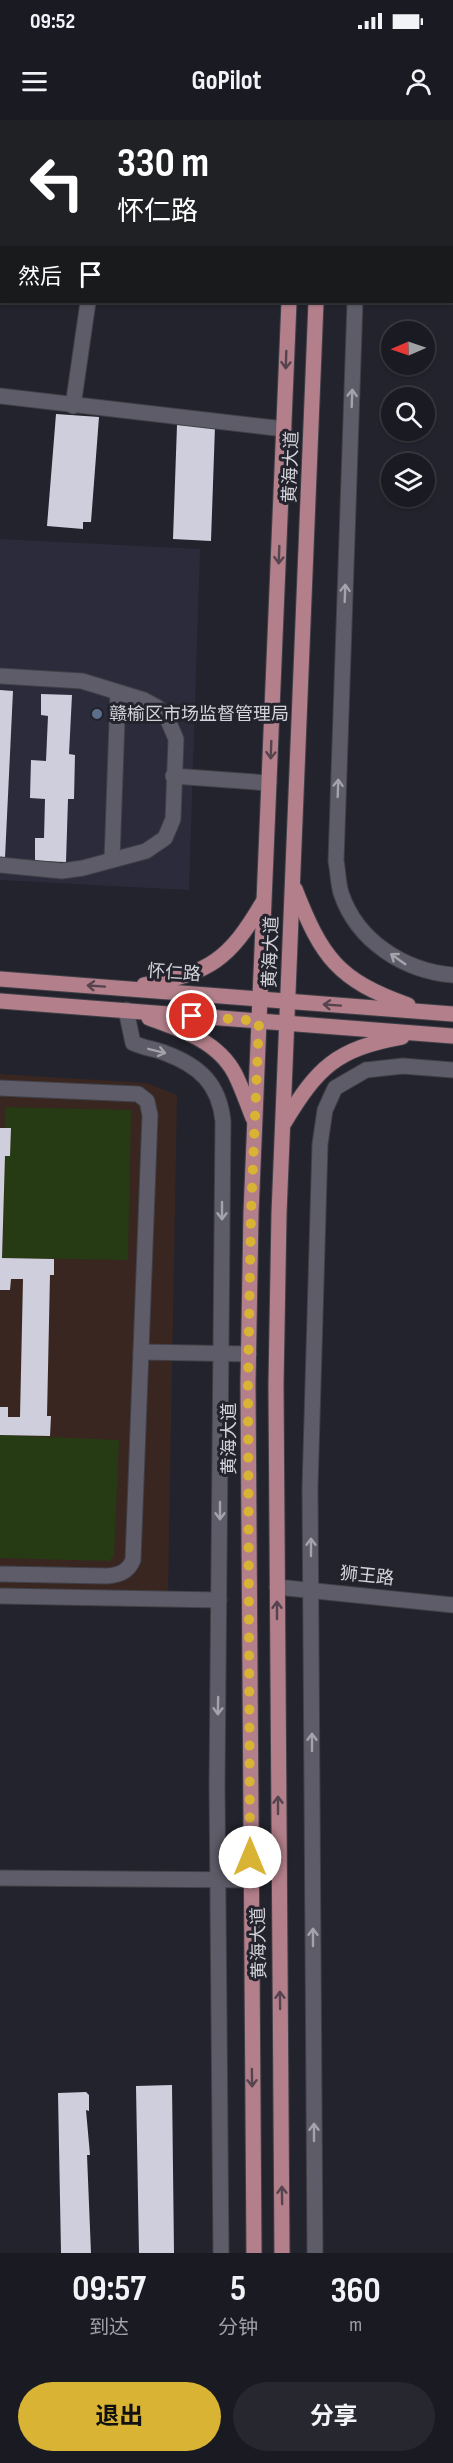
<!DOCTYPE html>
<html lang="zh">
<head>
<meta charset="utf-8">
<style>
  :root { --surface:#1a1a22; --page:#27272f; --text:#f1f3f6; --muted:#9fa1a5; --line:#383840; --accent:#d9b434 }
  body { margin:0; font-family:"Sofia Sans Condensed","Noto Sans SC",sans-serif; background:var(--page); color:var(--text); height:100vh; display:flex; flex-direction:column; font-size:22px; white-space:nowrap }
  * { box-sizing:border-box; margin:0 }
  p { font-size:20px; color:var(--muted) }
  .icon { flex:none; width:33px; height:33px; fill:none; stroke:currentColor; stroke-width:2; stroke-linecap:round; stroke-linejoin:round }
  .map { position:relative; height:2133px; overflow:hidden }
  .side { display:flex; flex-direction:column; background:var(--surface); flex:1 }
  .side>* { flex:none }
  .hud { position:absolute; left:0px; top:0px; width:453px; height:183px; box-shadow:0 2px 4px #0004,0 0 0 2px var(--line); background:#202124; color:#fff; overflow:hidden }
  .needle { width:39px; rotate:268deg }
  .controls { position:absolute; left:381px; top:201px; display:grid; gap:12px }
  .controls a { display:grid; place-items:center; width:54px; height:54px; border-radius:50%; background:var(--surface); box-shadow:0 2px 4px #0004,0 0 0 2px var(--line); font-size:30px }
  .pin { position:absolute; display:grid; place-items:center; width:51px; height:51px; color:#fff; margin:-26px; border:3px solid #fff; border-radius:50%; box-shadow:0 2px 6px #0007 }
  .me { position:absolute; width:66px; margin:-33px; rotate:0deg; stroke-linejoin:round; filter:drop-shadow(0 0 4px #0008) }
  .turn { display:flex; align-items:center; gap:21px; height:126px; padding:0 18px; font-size:27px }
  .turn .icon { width:78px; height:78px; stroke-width:2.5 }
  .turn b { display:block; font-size:42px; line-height:51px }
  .then { display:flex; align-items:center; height:57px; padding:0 18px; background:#0003; gap:12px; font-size:22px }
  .eta { display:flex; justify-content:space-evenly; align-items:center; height:102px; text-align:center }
  .eta b { font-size:36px; font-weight:700; line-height:42px }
  .primary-button { display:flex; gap:12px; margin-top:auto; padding:12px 18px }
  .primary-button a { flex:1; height:69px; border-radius:36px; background:var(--accent); color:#111; font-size:24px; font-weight:700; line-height:69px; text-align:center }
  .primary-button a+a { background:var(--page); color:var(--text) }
  .status { display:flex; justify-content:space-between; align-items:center; height:42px; padding:0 30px; background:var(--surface); direction:ltr }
  .status svg { height:16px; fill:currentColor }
  header { display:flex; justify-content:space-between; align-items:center; height:78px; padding:0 18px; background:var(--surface); font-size:27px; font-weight:700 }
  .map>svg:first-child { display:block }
  .built { fill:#2c2b3b }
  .education { fill:#392621 }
  .green { fill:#263a13 }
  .building { fill:#cfcedc }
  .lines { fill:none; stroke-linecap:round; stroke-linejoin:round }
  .minor-casing { stroke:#404048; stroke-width:17 }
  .major-casing { stroke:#404048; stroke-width:17 }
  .minor { stroke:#5d5c68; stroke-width:15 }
  .major { stroke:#b37f8a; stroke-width:15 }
  .oneway { stroke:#55434e }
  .oneway2 { stroke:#a4a3ac }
  .route { stroke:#d9b434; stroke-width:10; stroke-dasharray:0 18 }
  .service-dot { fill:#5c6f8a; stroke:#23232d; stroke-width:2 }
  .labels { text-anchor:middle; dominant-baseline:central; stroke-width:6; stroke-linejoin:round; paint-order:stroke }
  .street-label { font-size:18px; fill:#d3d3d9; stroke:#23232d }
  .poi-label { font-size:18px; fill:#d3d3d9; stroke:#23232d; text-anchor:start }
</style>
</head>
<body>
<div class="status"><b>09:52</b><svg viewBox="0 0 49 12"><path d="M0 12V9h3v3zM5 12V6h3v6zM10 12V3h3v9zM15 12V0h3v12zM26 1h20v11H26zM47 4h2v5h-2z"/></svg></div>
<header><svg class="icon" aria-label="menu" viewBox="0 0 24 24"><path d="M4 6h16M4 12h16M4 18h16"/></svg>GoPilot<svg class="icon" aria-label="person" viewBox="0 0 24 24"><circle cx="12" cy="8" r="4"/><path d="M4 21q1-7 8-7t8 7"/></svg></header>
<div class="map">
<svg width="453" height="2133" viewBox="0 0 453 2133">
  <rect width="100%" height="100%" fill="#23232d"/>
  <path class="built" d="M0,419l200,10 -11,341 -189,-10z"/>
  <path class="education" d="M0,954l147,9 30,12 -9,499 -168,-5z"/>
  <g class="green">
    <path d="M5,987l126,3 -3,150 -126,-2 3,-102h5l-5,-28z"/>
    <path d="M0,1315l119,5 -5,116 -5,5 -109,-3z"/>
  </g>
  <g class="building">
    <path d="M56,294l43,3 -8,105h-8v7l-36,-3z"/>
    <path d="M177,305l38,1 -4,115 -38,-2z"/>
    <path d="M0,570l13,1 -8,167h-5z"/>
    <path d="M41,574l31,1 -3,59 6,1 -1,44h-6l-2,63 -31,-1v-23h9l1,-39 -15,-1 1,-38 15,1 2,-45 -7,-1z"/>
    <path d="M0,1008h11l-1,28h-5l-3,102 52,1v16h-4l-3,141h4l-1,20 -50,-1v-28h8v10h12l3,-138h-12l-1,11h-10z"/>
    <path d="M172,1965l2,168h-35l-3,-167z"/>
    <path d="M86,1972l3,3v16l-3,-1 4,45h-3l4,98h-30l-3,-160z"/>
  </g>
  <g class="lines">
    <defs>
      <g id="minor">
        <path d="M111,2v-2"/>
        <path d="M362,2v-2"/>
        <path d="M0,41h2"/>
        <path d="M452,77h1"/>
        <path d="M0,134h2"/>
        <path d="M355,182l-19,559c2,10 2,22 5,32 16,48 63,78 112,82"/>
        <path d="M0,276l284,33"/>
        <path d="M73,286l15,-104"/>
        <path d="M0,556l82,5 62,19 13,7 10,11 9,21 -3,80 -8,19 -19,13 -63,17 -21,3 -62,-6"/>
        <path d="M173,656l96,7"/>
        <path d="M112,740l6,-167"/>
        <path d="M126,890l7,33c11,5 22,6 32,10 35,13 54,31 58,68l-6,664 4,468"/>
        <path d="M0,968l138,6 9,7 3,14 -17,445c-5,12 -14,15 -26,16l-107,-2"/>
        <path d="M141,1232l108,2"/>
        <path d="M277,1467l176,18"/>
        <path d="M0,1476l219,4"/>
        <path d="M0,1758l250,2"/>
        <path d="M315,2133l-5,-765 10,-344 5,-34 10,-22 31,-18 37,-4 50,4"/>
      </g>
      <g id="major">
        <path d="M295,2v-2"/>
        <path d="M323,2v-2"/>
        <path d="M295,769c27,69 43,91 113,116"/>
        <path d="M0,859l453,35"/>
        <path d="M144,865c66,-12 85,-25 119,-83"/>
        <path d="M0,881l453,35"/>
        <path d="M149,898c31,11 69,23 86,56 7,14 12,29 18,44"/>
        <path d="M284,1003c34,-56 52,-74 118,-86"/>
        <path d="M254,2133l-6,-869 3,-171 38,-911"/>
        <path d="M282,2133l-6,-868 3,-171 37,-912"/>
      </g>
    </defs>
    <use href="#minor" class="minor-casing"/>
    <use href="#major" class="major-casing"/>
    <use href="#minor" class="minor"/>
    <use href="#major" class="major"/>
  </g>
  <defs><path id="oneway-shaft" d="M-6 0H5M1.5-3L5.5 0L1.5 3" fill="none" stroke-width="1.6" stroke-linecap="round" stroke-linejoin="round" transform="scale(1.5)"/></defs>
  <g class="oneway">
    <use href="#oneway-shaft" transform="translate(286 240) rotate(92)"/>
    <use href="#oneway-shaft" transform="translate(279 435) rotate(92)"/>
    <use href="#oneway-shaft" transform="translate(271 630) rotate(92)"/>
    <use href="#oneway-shaft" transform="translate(96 866) rotate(-176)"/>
    <use href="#oneway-shaft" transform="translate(332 885) rotate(-176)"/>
    <use href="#oneway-shaft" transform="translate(277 1490) rotate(-90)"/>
    <use href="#oneway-shaft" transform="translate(278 1685) rotate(-90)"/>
    <use href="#oneway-shaft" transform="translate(280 1880) rotate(-91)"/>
    <use href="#oneway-shaft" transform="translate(252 1958) rotate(89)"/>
    <use href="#oneway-shaft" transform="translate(282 2075) rotate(-91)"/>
  </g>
  <g class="oneway2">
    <use href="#oneway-shaft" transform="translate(352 278) rotate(-88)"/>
    <use href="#oneway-shaft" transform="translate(345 473) rotate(-88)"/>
    <use href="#oneway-shaft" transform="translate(338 668) rotate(-88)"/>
    <use href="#oneway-shaft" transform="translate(398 839) rotate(-145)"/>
    <use href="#oneway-shaft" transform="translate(157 931) rotate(14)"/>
    <use href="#oneway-shaft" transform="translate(222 1091) rotate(90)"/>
    <use href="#oneway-shaft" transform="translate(220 1391) rotate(90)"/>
    <use href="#oneway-shaft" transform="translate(311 1427) rotate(-90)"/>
    <use href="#oneway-shaft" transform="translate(218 1586) rotate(91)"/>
    <use href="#oneway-shaft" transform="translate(312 1622) rotate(-90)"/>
    <use href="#oneway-shaft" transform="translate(313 1817) rotate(-90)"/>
    <use href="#oneway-shaft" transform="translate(314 2012) rotate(-90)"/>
  </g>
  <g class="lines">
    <path class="route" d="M192,896l67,5 -8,192 -3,171 2,473"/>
  </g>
  <circle class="service-dot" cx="97" cy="594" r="6"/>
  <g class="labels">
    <g class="street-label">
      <text transform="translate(291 347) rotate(-88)">黄海大道</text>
      <text transform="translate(271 832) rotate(-88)">黄海大道</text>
      <text transform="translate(174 853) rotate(4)">怀仁路</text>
      <text transform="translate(229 1319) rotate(-90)">黄海大道</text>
      <text transform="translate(367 1456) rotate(6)">狮王路</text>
      <text transform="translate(259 1823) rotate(-91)">黄海大道</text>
    </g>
    <g class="poi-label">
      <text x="109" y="594">赣榆区市场监督管理局</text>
    </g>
  </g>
</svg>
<div class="controls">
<a><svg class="needle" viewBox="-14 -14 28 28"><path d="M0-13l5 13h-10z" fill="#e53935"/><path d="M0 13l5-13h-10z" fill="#9fa1a5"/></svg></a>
<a><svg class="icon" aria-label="search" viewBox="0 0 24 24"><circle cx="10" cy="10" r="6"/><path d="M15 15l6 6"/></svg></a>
<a><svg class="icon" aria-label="layers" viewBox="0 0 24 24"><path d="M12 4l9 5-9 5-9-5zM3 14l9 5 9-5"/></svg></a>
</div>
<div class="pin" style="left:192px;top:896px;background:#d93025"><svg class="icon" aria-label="arrive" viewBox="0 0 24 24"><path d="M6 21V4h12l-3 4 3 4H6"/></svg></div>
<svg class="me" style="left:250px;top:1737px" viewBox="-20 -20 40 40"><circle r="19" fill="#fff"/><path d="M0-13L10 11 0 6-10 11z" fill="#d9b434"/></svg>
<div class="hud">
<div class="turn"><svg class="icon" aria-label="left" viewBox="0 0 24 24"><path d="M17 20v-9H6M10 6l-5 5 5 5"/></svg><div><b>330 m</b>怀仁路</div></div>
<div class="then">然后<svg class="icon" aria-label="arrive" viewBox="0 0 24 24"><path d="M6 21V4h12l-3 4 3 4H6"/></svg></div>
</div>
</div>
<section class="side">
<div class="eta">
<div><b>09:57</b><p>到达</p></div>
<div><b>5</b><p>分钟</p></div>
<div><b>360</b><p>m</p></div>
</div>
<div class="primary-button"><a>退出</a><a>分享</a></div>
</section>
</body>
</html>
